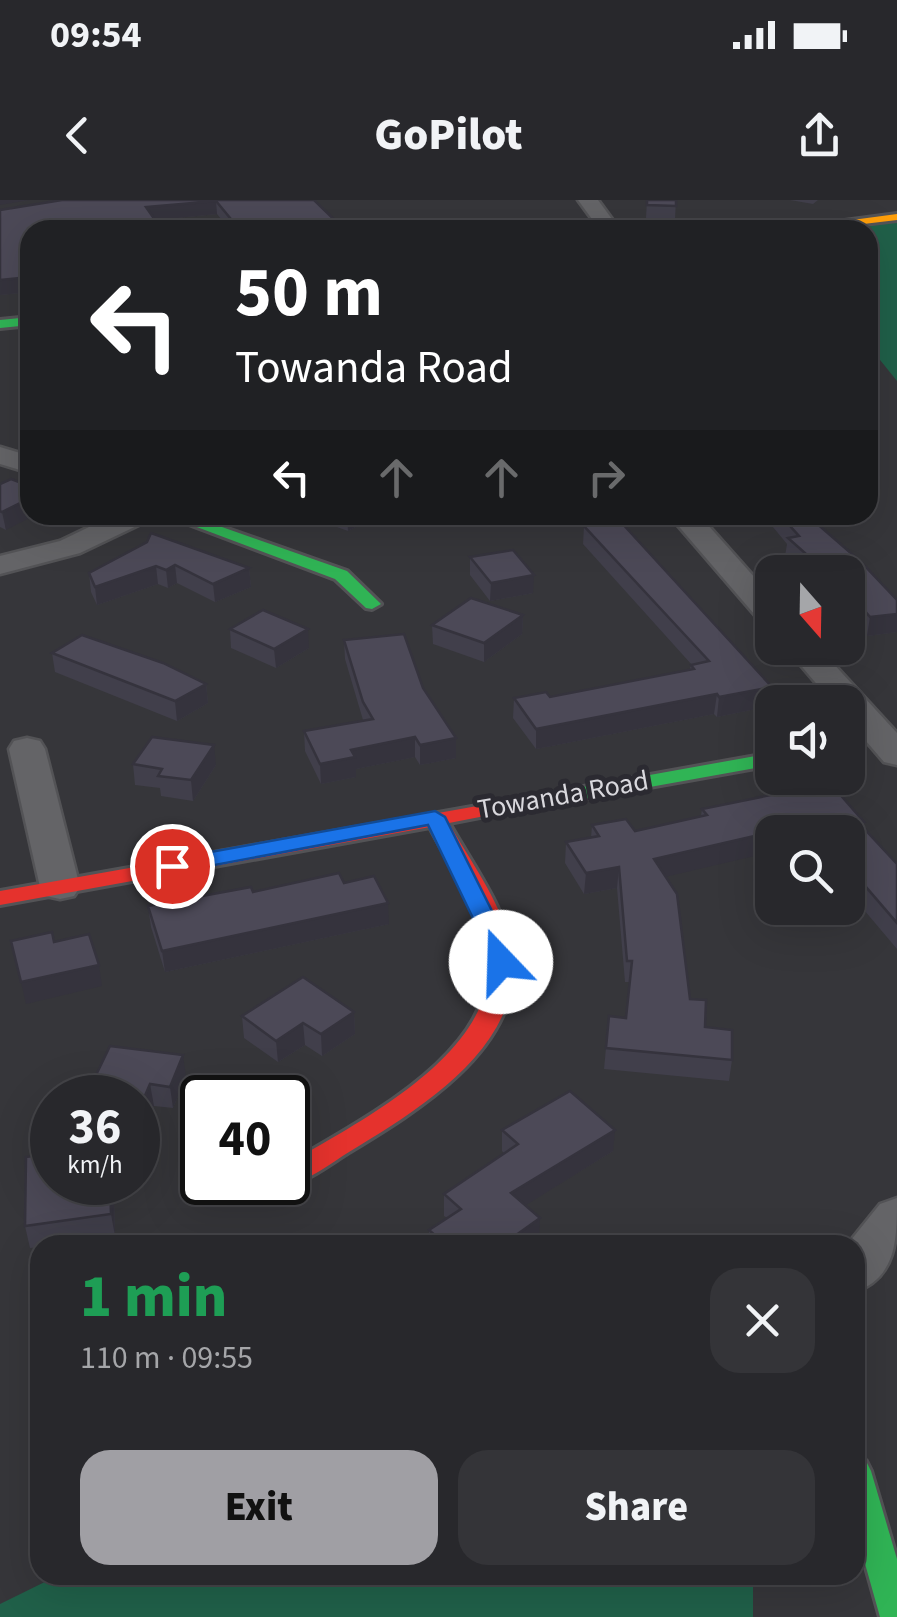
<!DOCTYPE html>
<html lang="en">
<head>
<meta charset="utf-8">
<style>
  :root { --surface:#28282c; --page:#343438; --text:#f1f3f6; --muted:#a5a6a9; --line:#444448; --accent:#a09fa4 }
  body { margin:0; font-family:"Source Sans 3",sans-serif; background:var(--page); color:var(--text); height:100vh; display:flex; flex-direction:column; font-size:38px; white-space:nowrap }
  * { box-sizing:border-box; margin:0 }
  p { font-size:32px; color:var(--muted) }
  .icon { flex:none; width:55px; height:55px; fill:none; stroke:currentColor; stroke-width:2; stroke-linecap:round; stroke-linejoin:round }
  .map { position:relative; flex:1; overflow:hidden }
  .sheet { position:absolute; left:30px; top:1035px; width:835px; height:350px; display:flex; flex-direction:column; background:var(--surface); border-radius:30px; box-shadow:0 10px 40px #0002,0 0 0 2px var(--line) }
  .sheet>* { flex:none }
  .top-card { position:absolute; left:20px; top:20px; width:858px; height:305px; border-radius:30px; box-shadow:0 10px 40px #0002,0 0 0 2px var(--line); background:#202124; color:#fff; overflow:hidden }
  .needle { width:65px; rotate:160deg }
  .buttons { position:absolute; left:755px; top:355px; display:grid; gap:20px }
  .buttons a { display:grid; place-items:center; width:110px; height:110px; border-radius:20px; background:var(--surface); box-shadow:0 10px 40px #0002,0 0 0 2px var(--line); font-size:50px }
  .speed { position:absolute; left:30px; top:875px; display:flex; gap:20px; font-size:50px; font-weight:700; text-align:center }
  .speed>* { display:grid; place-content:center; width:130px; height:130px; border-radius:50%; background:var(--surface); box-shadow:0 10px 40px #0002,0 0 0 2px var(--line); line-height:1 }
  .speed small { font-size:25px; font-weight:400 }
  .speed .limit { border:5px solid #111; border-radius:15px; background:#fff; color:#111 }
  .pin { position:absolute; display:grid; place-items:center; width:85px; height:85px; color:#fff; margin:-42px; border:5px solid #fff; border-radius:50%; box-shadow:0 2px 10px #0007 }
  .me { position:absolute; width:110px; margin:-55px; rotate:339deg; stroke-linejoin:round; filter:drop-shadow(0 0 8px #0008) }
  .turn { display:flex; align-items:center; gap:35px; height:210px; padding:0 50px; font-size:45px }
  .turn .icon { width:130px; height:130px; stroke-width:2.5 }
  .turn b { display:block; font-size:70px; line-height:85px }
  .lanes { display:flex; align-items:center; height:95px; padding:0 50px; background:#0003; justify-content:center; gap:50px; direction:ltr }
  .lanes .off { opacity:.35 }
  .round { display:grid; place-items:center; flex:none; width:105px; height:105px; border-radius:30px; background:var(--page) }
  .summary { display:flex; align-items:center; justify-content:space-between; height:170px; padding:0 50px }
  h1 { font-size:60px; font-weight:800; line-height:75px; color:#1e9e55 }
  .primary-button { display:flex; gap:20px; margin-top:auto; padding:20px 50px }
  .primary-button a { flex:1; height:115px; border-radius:30px; background:var(--accent); color:#111; font-size:40px; font-weight:800; line-height:115px; text-align:center }
  .primary-button a+a { background:var(--page); color:var(--text) }
  .status { display:flex; justify-content:space-between; align-items:center; height:70px; padding:0 50px; background:var(--surface); direction:ltr }
  .status svg { height:28px; fill:currentColor }
  header { display:flex; justify-content:space-between; align-items:center; height:130px; padding:0 50px; background:var(--surface); font-size:45px; font-weight:800 }
  .map>svg:first-child { display:block }
  .green { fill:#206049 }
  .lines { fill:none; stroke-linecap:round; stroke-linejoin:round }
  .street-casing { stroke:#535356; stroke-width:5 }
  .fast-casing { stroke:#535356; stroke-width:6 }
  .slow-casing { stroke:#535356; stroke-width:6 }
  .jam-casing { stroke:#535356; stroke-width:6 }
  .street { fill:#646467; fill-rule:evenodd }
  .fast { fill:#30b455; fill-rule:evenodd }
  .slow { fill:#ff9f0a; fill-rule:evenodd }
  .jam { fill:#e5322d; fill-rule:evenodd }
  .wall { fill:#413f4b }
  .shaded-wall { fill:#35333d }
  .building { fill:#4c4957; stroke:#35333d; stroke-width:2.5 }
  .route { fill:#1a73e8; stroke:#114b97; stroke-width:2.5 }
  .labels { text-anchor:middle; dominant-baseline:central; stroke-width:10; stroke-linejoin:round; paint-order:stroke }
  .street-label { font-size:28px; fill:#d9d8dd; stroke:#2b2a31 }
</style>
</head>
<body>
<div class="status"><b>09:54</b><svg viewBox="0 0 49 12"><path d="M0 12V9h3v3zM5 12V6h3v6zM10 12V3h3v9zM15 12V0h3v12zM26 1h20v11H26zM47 4h2v5h-2z"/></svg></div>
<header><svg class="icon" aria-label="back" viewBox="0 0 24 24"><path d="M15 5l-7 7 7 7"/></svg>GoPilot<svg class="icon" aria-label="share" viewBox="0 0 24 24"><path d="M12 15V3M7 8l5-5 5 5M5 13v7h14v-7"/></svg></header>
<div class="map">
<svg width="897" height="1417" viewBox="0 0 897 1417">
  <rect width="100%" height="100%" fill="#36363a"/>
  <g class="green">
    <path d="M897,20v161l-29,-36v-115h-56z"/>
    <path d="M59,1375h694v42h-753v-13z"/>
  </g>
  <g class="lines">
    <defs>
      <g id="street">
        <path d="M578,0h20l22,30h-20z"/>
        <path d="M0,247l30,9v17l-30,-9z"/>
        <path d="M114,315h37l-4,6 -67,32 -80,21v-18l60,-15z"/>
        <path d="M669,315h30l73,82v27l-11,-2z"/>
        <path d="M786,448h33l78,85v32l-13,-3 -36,-42v-18h-16z"/>
        <path d="M27,538l13,3 5,8 35,138 -6,9 -14,3 -14,-3 -6,-9 -31,-138 5,-8z"/>
        <path d="M897,998c0,41 0,79 -42,94v-47h-8l33,-41z"/>
      </g>
      <g id="fast">
        <path d="M30,117v8l-30,3v-8z"/>
        <path d="M165,315h23l159,56 34,33 -9,5 -6,-1 -31,-29z"/>
        <path d="M772,553v12l-289,52 -10,-6 10,-6z"/>
        <path d="M855,1257l11,4 5,10 26,88v58h-17l-25,-89z"/>
      </g>
      <path id="slow" d="M897,14v6l-84,10h-36z"/>
      <path id="jam" d="M483,605l7,2 3,4 -3,4 -41,8c23,42 61,90 64,140 4,88 -98,149 -164,189 -19,12 -39,27 -60,34l-10,-4h9v-18c71,-43 222,-116 198,-219 -10,-43 -36,-80 -56,-118l-430,78v-14z"/>
    </defs>
    <use href="#street" class="street-casing"/>
    <use href="#fast" class="fast-casing"/>
    <use href="#slow" class="slow-casing"/>
    <use href="#jam" class="jam-casing"/>
    <use href="#street" class="street"/>
    <use href="#fast" class="fast"/>
    <use href="#slow" class="slow"/>
    <use href="#jam" class="jam"/>
  </g>
  <g class="wall">
    <path d="M62,0h252l31,30h-115l-13,-16 -62,6 -125,72 -30,3v-85z"/>
    <path d="M647,0h29l-1,19 -29,-1z"/>
    <path d="M790,0h28l-5,4z"/>
    <path d="M0,284l6,46 -6,-3z"/>
    <path d="M304,315h74l-30,16z"/>
    <path d="M774,315h33l90,85v32l-30,4 -19,-22v-42h-45l-18,-16 2,-12 -14,-17z"/>
    <path d="M584,326l188,161 -2,19 -53,11 -3,-3 -178,35 -23,-31 1,-20 36,-1 140,-28 1,-4h1l-109,-121z"/>
    <path d="M147,342l102,26 2,19 -36,15 -38,-19 -9,5 -10,-4 -61,21 -6,-13 -2,-19z"/>
    <path d="M470,357l63,36 -43,8 -20,-26z"/>
    <path d="M523,415l-1,19 -38,28 -51,-18 -1,-19z"/>
    <path d="M230,429l79,19 -33,20 -45,-20z"/>
    <path d="M344,440l79,48 33,70 -36,7 -5,-8 -59,12v8l-35,7 -16,-33 -1,-20 59,-11 -18,-61z"/>
    <path d="M52,453l154,31 2,19 -31,18 -122,-49z"/>
    <path d="M133,564l83,1 -23,36 -32,-5 -1,-8 -25,-3z"/>
    <path d="M702,609l162,13 -1,5 34,37v85l-49,-58v-59h-76l-106,44 24,123 15,28 27,33 -3,21 -125,-12 5,-53 17,2 4,-36h-5l-8,-94 -33,6 -19,-31 1,-21 25,-4 1,-13 43,6 66,-15z"/>
    <path d="M344,683l45,41 -224,48 -14,-45 -3,-21 105,-14z"/>
    <path d="M354,812l1,22 -33,22 -17,-11 -27,17 -34,-24 -2,-22z"/>
    <path d="M186,877l-13,31 -19,-2 -12,28h-4v-36h-53z"/>
    <path d="M502,930l111,21 -88,54 14,35 -7,5h-103v-15l18,-12 -3,-2v-22l60,-41 -2,-2z"/>
    <path d="M52,982h59l3,16 1,38 -62,9h-13v2l-10,1 -5,-22z"/>
  </g>
  <g class="shaded-wall">
    <path d="M0,0h30l-30,5z"/>
    <path d="M216,1l1,13 -70,7 -1,-14z"/>
    <path d="M30,77v15l-30,3v-15z"/>
    <path d="M30,298v17h5l-29,15 -4,-18z"/>
    <path d="M347,315h31l-30,16z"/>
    <path d="M820,361l-1,11h-6l2,-10z"/>
    <path d="M175,365l2,18 -9,5 -2,-18z"/>
    <path d="M156,366l2,18 -61,21 -2,-18z"/>
    <path d="M249,368l2,19 -36,15 -2,-18z"/>
    <path d="M534,375l-1,18 -43,8 1,-18z"/>
    <path d="M897,414v18l-30,4 3,-19z"/>
    <path d="M523,415l-1,19 -38,28v-19z"/>
    <path d="M308,429l1,19 -33,20 -2,-19z"/>
    <path d="M206,484l2,19 -31,18 -2,-20z"/>
    <path d="M772,487l-2,19 -53,11 2,-20z"/>
    <path d="M717,494l-3,20 -178,35v-20z"/>
    <path d="M415,537v20l-59,12v8l-35,7 -1,-20 31,-14z"/>
    <path d="M456,538v20l-36,7v-20z"/>
    <path d="M214,545l2,20 -23,36 -2,-21z"/>
    <path d="M815,622l-2,10h-41v20l-120,28 2,-21z"/>
    <path d="M619,667l-2,21 -33,6 2,-21z"/>
    <path d="M388,703l1,21 -224,48 -3,-21z"/>
    <path d="M99,765l3,21 -76,18 -5,-22z"/>
    <path d="M354,812l1,22 -33,22 -1,-22z"/>
    <path d="M303,823l2,22 -27,17 -2,-21z"/>
    <path d="M183,855l3,22 -13,31 -3,-21z"/>
    <path d="M150,884l4,22 -12,28 -4,-22z"/>
    <path d="M615,930l-2,21 -103,64 1,-22z"/>
    <path d="M110,982l4,16 1,38 -4,-22z"/>
    <path d="M540,1018l-1,22 -7,5h-30z"/>
  </g>
  <g class="building">
    <path d="M62,0h252l31,30h-105l-24,-29 -70,6 16,23h-132v47l-30,3v-70z"/>
    <path d="M647,0h29v6l-29,-1z"/>
    <path d="M11,279l19,7v12l-28,14 -2,-1v-27z"/>
    <path d="M780,315h27l53,46 37,39v14l-27,3 -22,-26v-19h-17l-11,-11 -5,1 -27,-24 11,-2z"/>
    <path d="M619,320l153,167 -53,10 -2,-3 -181,35 -22,-31 32,-6 4,5 144,-28 -3,-4 18,-4 -125,-135z"/>
    <path d="M151,333l98,35 -36,16 -38,-19 -9,5 -10,-4 -61,21 -6,-14 58,-31z"/>
    <path d="M513,350l21,25 -43,8 -21,-26z"/>
    <path d="M471,398l52,17 -39,28 -52,-18z"/>
    <path d="M263,410l45,19 -34,20 -44,-20z"/>
    <path d="M404,434l19,54 33,50 -36,7 -5,-8 -64,13 4,7 -35,7 -16,-33 69,-12 -10,-17 -19,-62z"/>
    <path d="M82,435l81,28 43,21 -31,17 -123,-48z"/>
    <path d="M152,537l62,8 -23,35 -33,-4 4,-7 -29,-5z"/>
    <path d="M830,583l34,39 -5,1 38,41v59l-49,-57v-34h-26l-7,-10 -161,37 23,35 13,105 16,1 -1,27 27,3v30l-126,-12 3,-32 17,2 6,-57h-5l-8,-94 -33,6 -20,-31 33,-6 -7,-11 34,-6 9,12 72,-16 -5,-6z"/>
    <path d="M339,673l5,10 30,-7 14,27 -226,48 -14,-45 103,-19 2,5z"/>
    <path d="M52,732l2,10 35,-8 10,31 -78,17 -10,-41z"/>
    <path d="M303,777l51,35 -33,22 -18,-11 -27,18 -34,-25z"/>
    <path d="M110,846l73,9 -13,32 -20,-3 -12,28v-14h-53z"/>
    <path d="M570,891l45,39 -104,63 29,25 -38,27h-56l-17,-15 32,-21 -17,-15 74,-50 -16,-14z"/>
    <path d="M52,953v29h58l1,32 -86,12 1,-69z"/>
  </g>
  <path class="route" d="M435,611l10,6 60,120 8,25 -3,6 -9,2 -12,-8 -7,-25 -54,-112 -256,48 -11,-7 11,-7z"/>
  <g class="labels">
    <g class="street-label">
      <text transform="translate(563 595) rotate(-10)">Towanda Road</text>
    </g>
  </g>
</svg>
<div class="buttons">
<a><svg class="needle" viewBox="-14 -14 28 28"><path d="M0-13l5 13h-10z" fill="#e53935"/><path d="M0 13l5-13h-10z" fill="#a5a6a9"/></svg></a>
<a><svg class="icon" aria-label="sound" viewBox="0 0 24 24"><path d="M4 9h4l5-4v14l-5-4H4zM17 9q2 3 0 6"/></svg></a>
<a><svg class="icon" aria-label="search" viewBox="0 0 24 24"><circle cx="10" cy="10" r="6"/><path d="M15 15l6 6"/></svg></a>
</div>
<div class="speed"><div>36<small>km/h</small></div><div class="limit">40</div></div>
<div class="pin" style="left:172px;top:666px;background:#d93025"><svg class="icon" aria-label="arrive" viewBox="0 0 24 24"><path d="M6 21V4h12l-3 4 3 4H6"/></svg></div>
<svg class="me" style="left:501px;top:762px" viewBox="-20 -20 40 40"><circle r="19" fill="#fff"/><path d="M0-13L10 11 0 6-10 11z" fill="#1a73e8"/></svg>
<div class="top-card">
<div class="turn"><svg class="icon" aria-label="left" viewBox="0 0 24 24"><path d="M17 20v-9H6M10 6l-5 5 5 5"/></svg><div><b>50 m</b>Towanda Road</div></div>
<div class="lanes"><svg class="icon" aria-label="left" viewBox="0 0 24 24"><path d="M17 20v-9H6M10 6l-5 5 5 5"/></svg><svg class="icon off" aria-label="ahead" viewBox="0 0 24 24"><path d="M12 20V5M6 11l6-6 6 6"/></svg><svg class="icon off" aria-label="ahead" viewBox="0 0 24 24"><path d="M12 20V5M6 11l6-6 6 6"/></svg><svg class="icon off" aria-label="right" viewBox="0 0 24 24"><path d="M7 20v-9h11M14 6l5 5-5 5"/></svg></div>
</div>
<section class="sheet">
<div class="summary"><div><h1>1 min</h1><p>110 m · 09:55</p></div><a class="round"><svg class="icon" aria-label="close" viewBox="0 0 24 24"><path d="M6 6l12 12M18 6L6 18"/></svg></a></div>
<div class="primary-button"><a>Exit</a><a>Share</a></div>
</section>
</div>
</body>
</html>
